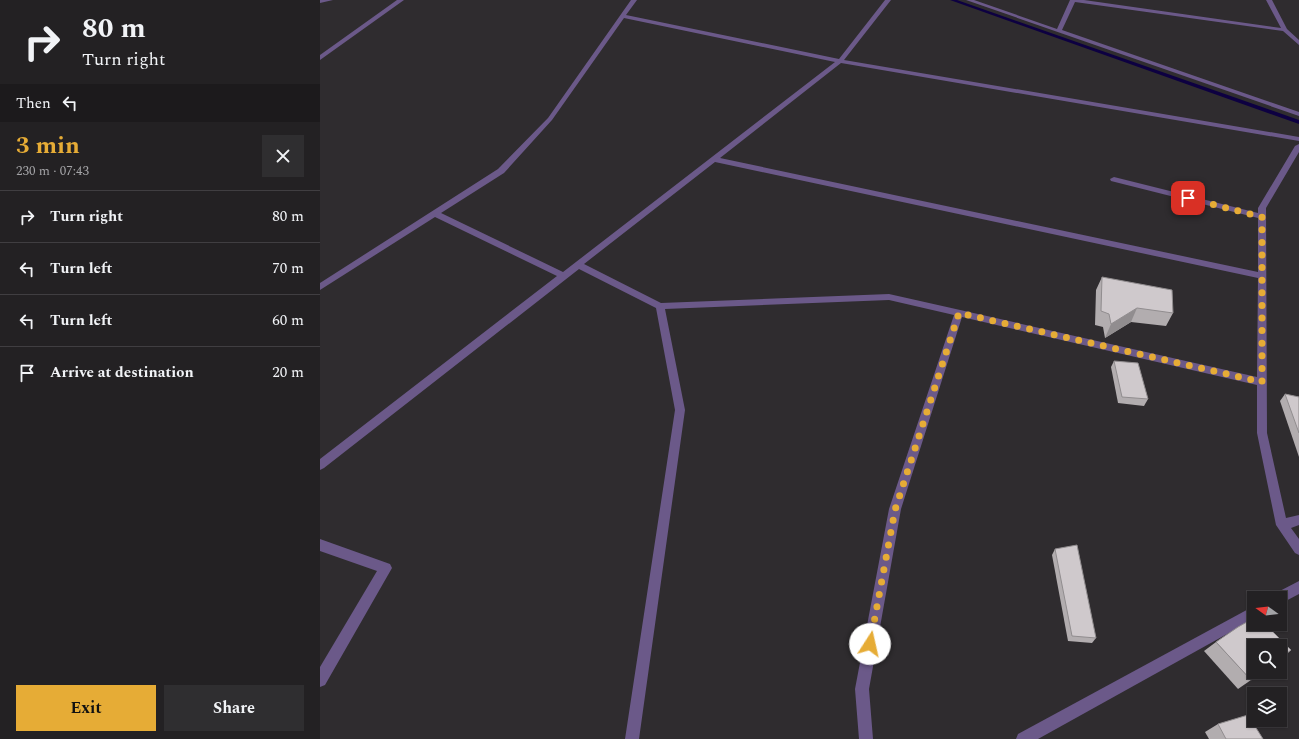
<!DOCTYPE html>
<html lang="en">
<head>
<meta charset="utf-8">
<style>
  :root { --surface:#232123; --page:#2f2e30; --text:#f1f3f6; --muted:#a3a3a6; --line:#403e41; --accent:#e6ac36 }
  body { margin:0; font-family:Spectral,serif; background:var(--page); color:var(--text); height:100vh; display:flex; flex-direction:column; font-size:15px; white-space:nowrap }
  * { box-sizing:border-box; margin:0 }
  p { font-size:13px; color:var(--muted) }
  .icon { flex:none; width:22px; height:22px; fill:none; stroke:currentColor; stroke-width:2; stroke-linecap:round; stroke-linejoin:round }
  .map { position:relative; flex:1; overflow:hidden }
  .sheet { display:flex; flex-direction:column; background:var(--surface); width:320px }
  .sheet>* { flex:none }
  .guide { background:#232123; color:var(--text); overflow:hidden }
  .needle { width:26px; rotate:285deg }
  .fabs { position:absolute; left:927px; top:591px; display:grid; gap:8px }
  .fabs a { display:grid; place-items:center; width:40px; height:40px; border-radius:0px; background:var(--surface); box-shadow:0 1px 3px #0004,0 0 0 1px var(--line); font-size:20px }
  .pin { position:absolute; display:grid; place-items:center; width:34px; height:34px; color:#fff; margin:-17px; border-radius:8px; box-shadow:0 2px 6px #0006 }
  .me { position:absolute; width:44px; margin:-22px; rotate:10deg; stroke-linejoin:round; filter:drop-shadow(0 0 3px #0008) }
  .turn { display:flex; align-items:center; gap:14px; height:84px; padding:0 16px; font-size:18px }
  .turn .icon { width:52px; height:52px; stroke-width:2.5 }
  .turn b { display:block; font-size:28px; line-height:34px }
  .then { display:flex; align-items:center; height:38px; padding:0 16px; background:#0003; gap:8px; font-size:15px }
  .round { display:grid; place-items:center; flex:none; width:42px; height:42px; border-radius:0px; background:var(--page) }
  .head { display:flex; align-items:center; justify-content:space-between; height:68px; padding:0 16px }
  h1 { font-size:24px; font-weight:700; line-height:30px; color:var(--accent) }
  .cta { display:flex; gap:8px; margin-top:auto; padding:8px 16px }
  .cta a { flex:1; height:46px; border-radius:0px; background:var(--accent); color:#111; font-size:16px; font-weight:700; line-height:46px; text-align:center }
  .cta a+a { background:var(--page); color:var(--text) }
  ul { padding:0; list-style:none }
  li { display:flex; align-items:center; gap:12px; height:52px; padding:0 16px; border-top:1px solid var(--line) }
  li div { flex:1 }
  li b { display:block; font-size:15px }
  li em { font-style:normal }
  main { display:flex; flex:1; min-height:0 }
  .map>svg:first-child { display:block }
  .lines { fill:none; stroke-linecap:round; stroke-linejoin:round }
  .stream { fill:#0d0041; fill-rule:evenodd }
  .street { fill:#6b5989; fill-rule:evenodd }
  .wall { fill:#b2adaf }
  .shaded-wall { fill:#918d8f }
  .building { fill:#cfc9cc; stroke:#918d8f }
  .route { stroke:#e6ac36; stroke-width:7; stroke-dasharray:0 12.6 }
</style>
</head>
<body>
<main>
<section class="sheet">
<div class="guide">
<div class="turn"><svg class="icon" aria-label="right" viewBox="0 0 24 24"><path d="M7 20v-9h11M14 6l5 5-5 5"/></svg><div><b>80 m</b>Turn right</div></div>
<div class="then">Then<svg class="icon" aria-label="left" viewBox="0 0 24 24"><path d="M17 20v-9H6M10 6l-5 5 5 5"/></svg></div>
</div>
<div class="head"><div><h1>3 min</h1><p>230 m · 07:43</p></div><a class="round"><svg class="icon" aria-label="close" viewBox="0 0 24 24"><path d="M6 6l12 12M18 6L6 18"/></svg></a></div>
<ul>
<li><svg class="icon" aria-label="right" viewBox="0 0 24 24"><path d="M7 20v-9h11M14 6l5 5-5 5"/></svg><div><b>Turn right</b></div><em>80 m</em></li>
<li><svg class="icon" aria-label="left" viewBox="0 0 24 24"><path d="M17 20v-9H6M10 6l-5 5 5 5"/></svg><div><b>Turn left</b></div><em>70 m</em></li>
<li><svg class="icon" aria-label="left" viewBox="0 0 24 24"><path d="M17 20v-9H6M10 6l-5 5 5 5"/></svg><div><b>Turn left</b></div><em>60 m</em></li>
<li><svg class="icon" aria-label="arrive" viewBox="0 0 24 24"><path d="M6 21V4h12l-3 4 3 4H6"/></svg><div><b>Arrive at destination</b></div><em>20 m</em></li>
</ul>
<div class="cta"><a>Exit</a><a>Share</a></div>
</section>
<div class="map">
<svg width="979" height="739" viewBox="0 0 979 739">
  <rect width="100%" height="100%" fill="#2f2c2f"/>
  <g class="lines">
    <path class="stream" d="M630,0h7l342,120v4z"/>
    <g class="street">
      <path d="M0,0h13l-13,3z"/>
      <path d="M77,0h7l-84,60v-5z"/>
      <path d="M311,0h6l-11,15 213,44 46,-59h6l-47,60 455,77v4l-458,-78 -121,95 538,114v-54l-147,-37 -1,-2 4,-2 144,36v-5l37,-62 4,-2v8l-33,56 1,225 19,85 13,-3v10l-8,3 8,11v16l-4,-2 -19,-28 -19,-92v-48l-295,-68 -61,192 -32,180 4,50h-14l-4,-50 34,-180 65,-194 -65,-15 -224,9 20,101 -46,329h-14l50,-329 -19,-102 -77,-39 -255,199 -4,2v-11l237,-183 -122,-59 -115,73v-7l178,-114 50,-51zM304,18l211,44 -272,210 -122,-59 63,-40 48,-53zM395,162l543,116 -1,99 -368,-83 -228,9 -77,-39z"/>
      <path d="M646,0h8l83,29 13,-29h14l197,28 -15,-28h6l15,29 12,11v5l-16,-14 -208,-29 -13,28 237,82v4z"/>
      <path d="M0,539l70,25 2,4 -67,117 -5,2v-20l57,-96 -57,-20z"/>
      <path d="M979,581v13l-19,10v-6h-7l1,-4z"/>
      <path d="M934,606v13l-216,120h-22l2,-5z"/>
    </g>
  </g>
  <g class="wall">
    <path d="M782,277l71,36 -7,13 -35,-4 -26,16 -2,-11 -8,-2 1,-35z"/>
    <path d="M794,361l34,38 -4,7 -26,-3 -7,-36z"/>
    <path d="M965,394l14,3v60l-19,-56z"/>
    <path d="M735,549l41,89 -4,5 -24,-2 -16,-86z"/>
    <path d="M896,642l35,38 -13,9 -34,-38z"/>
    <path d="M898,724l45,15h-54l-4,-7z"/>
  </g>
  <path class="shaded-wall" d="M817,308l-6,14 -26,16 6,-14z"/>
  <g class="building">
    <path d="M782,277l70,13 1,23 -36,-5 -26,16 -2,-10 -8,-3z"/>
    <path d="M794,361l24,2 10,36 -26,-2z"/>
    <path d="M965,394l14,3v36z"/>
    <path d="M757,545l19,93 -24,-2 -17,-87z"/>
    <path d="M934,618v6h11l26,26 -11,9v-13h-26v26h8l-11,8 -35,-38 22,-15z"/>
    <path d="M928,715l15,24h-37l-8,-15z"/>
  </g>
  <g class="lines">
    <path class="route" d="M550,644l25,-134 64,-197 303,69v-165l-74,-19"/>
  </g>
</svg>
<div class="fabs">
<a><svg class="needle" viewBox="-14 -14 28 28"><path d="M0-13l5 13h-10z" fill="#e53935"/><path d="M0 13l5-13h-10z" fill="#a3a3a6"/></svg></a>
<a><svg class="icon" aria-label="search" viewBox="0 0 24 24"><circle cx="10" cy="10" r="6"/><path d="M15 15l6 6"/></svg></a>
<a><svg class="icon" aria-label="layers" viewBox="0 0 24 24"><path d="M12 4l9 5-9 5-9-5zM3 14l9 5 9-5"/></svg></a>
</div>
<div class="pin" style="left:868px;top:198px;background:#d93025"><svg class="icon" aria-label="arrive" viewBox="0 0 24 24"><path d="M6 21V4h12l-3 4 3 4H6"/></svg></div>
<svg class="me" style="left:550px;top:644px" viewBox="-20 -20 40 40"><circle r="19" fill="#fff"/><path d="M0-13L10 11 0 6-10 11z" fill="#e6ac36"/></svg>
</div>
</main>
</body>
</html>
